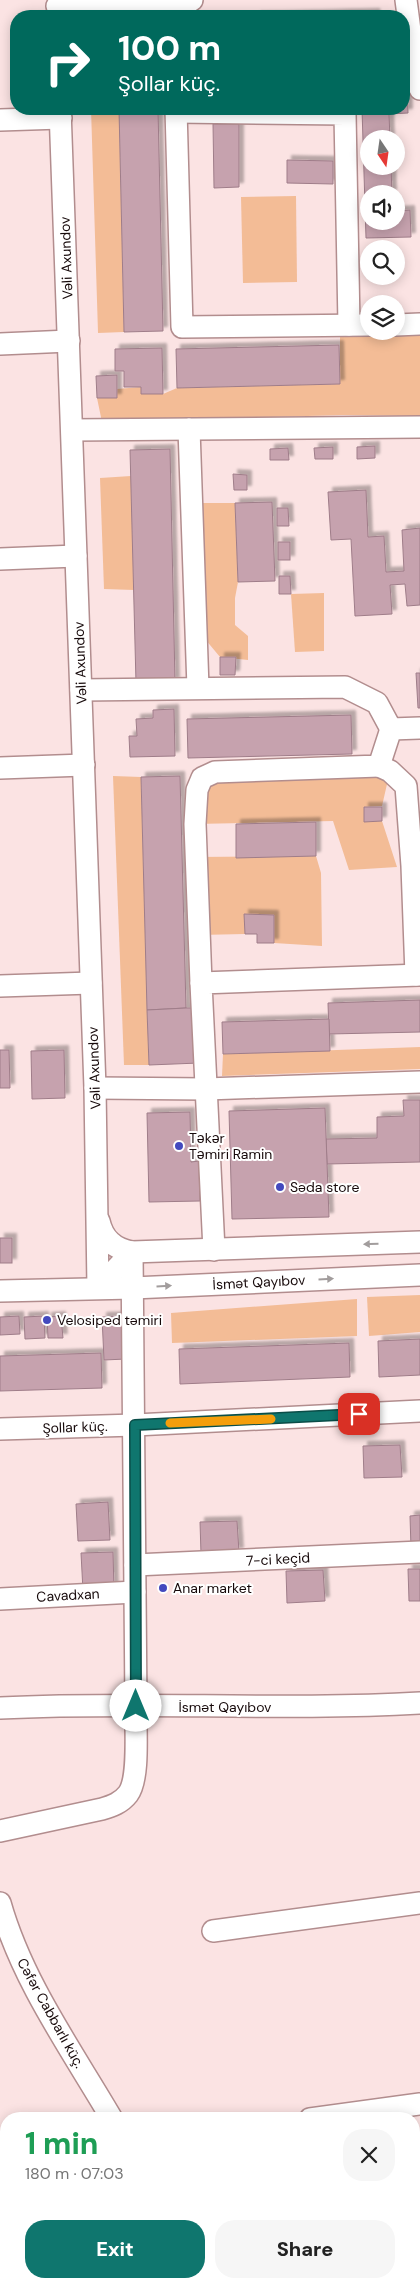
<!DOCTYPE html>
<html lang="en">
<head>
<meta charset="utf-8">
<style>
  :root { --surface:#fff; --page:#f6f6f6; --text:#222; --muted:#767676; --accent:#0f766e }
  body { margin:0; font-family:"DM Sans",sans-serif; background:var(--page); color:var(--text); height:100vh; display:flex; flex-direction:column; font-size:19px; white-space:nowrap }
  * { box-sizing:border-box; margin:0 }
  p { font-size:16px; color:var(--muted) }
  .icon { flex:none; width:28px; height:28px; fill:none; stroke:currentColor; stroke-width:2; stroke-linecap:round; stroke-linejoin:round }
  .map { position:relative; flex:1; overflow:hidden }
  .sheet { position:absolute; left:0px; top:2112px; width:420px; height:176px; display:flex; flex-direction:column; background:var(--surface); border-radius:20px 20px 0 0; box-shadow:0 2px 12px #0003 }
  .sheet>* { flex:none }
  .hud { position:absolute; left:10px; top:10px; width:400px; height:105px; border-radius:20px; box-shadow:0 2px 12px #0003; background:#00695c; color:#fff; overflow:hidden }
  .needle { width:32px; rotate:167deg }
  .fabs { position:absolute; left:360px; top:130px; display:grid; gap:10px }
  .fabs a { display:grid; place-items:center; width:45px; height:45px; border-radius:50%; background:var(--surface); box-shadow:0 2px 12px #0003; font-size:25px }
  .pin { position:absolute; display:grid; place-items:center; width:42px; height:42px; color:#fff; margin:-21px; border-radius:10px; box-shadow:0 2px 8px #0006 }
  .me { position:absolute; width:55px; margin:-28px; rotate:0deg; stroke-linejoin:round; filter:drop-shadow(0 0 4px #0008) }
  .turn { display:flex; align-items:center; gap:18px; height:105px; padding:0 25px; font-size:22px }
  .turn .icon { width:65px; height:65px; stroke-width:2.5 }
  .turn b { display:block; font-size:35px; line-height:42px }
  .round { display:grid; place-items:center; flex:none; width:52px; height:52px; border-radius:20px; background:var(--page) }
  .head { display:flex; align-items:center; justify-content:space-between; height:85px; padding:0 25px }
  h1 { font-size:30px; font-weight:800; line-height:38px; color:#1e9e55 }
  .action { display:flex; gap:10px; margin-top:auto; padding:10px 25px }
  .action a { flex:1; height:58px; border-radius:20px; background:var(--accent); color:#fff; font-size:20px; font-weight:800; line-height:58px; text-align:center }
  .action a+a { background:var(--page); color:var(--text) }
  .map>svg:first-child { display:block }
  .green { fill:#f3bc96 }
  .building { fill:#c6a2ae; stroke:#9f7d89; filter:url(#shadow) }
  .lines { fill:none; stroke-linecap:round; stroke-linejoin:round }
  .minor-casing { stroke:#b28d8e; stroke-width:24 }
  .minor { stroke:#fff; stroke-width:21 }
  .oneway { fill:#a29d9d }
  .route-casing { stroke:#0a4d48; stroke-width:12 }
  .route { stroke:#0f766e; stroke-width:9 }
  .slow { stroke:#f59e0b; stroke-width:9 }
  .poi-dot { fill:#4349be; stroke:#fff; stroke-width:2 }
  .labels { text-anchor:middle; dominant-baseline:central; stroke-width:4; stroke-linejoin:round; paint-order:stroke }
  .street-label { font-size:14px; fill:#16090a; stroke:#fff }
  .poi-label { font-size:14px; fill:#16090a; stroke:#fff; text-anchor:start }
</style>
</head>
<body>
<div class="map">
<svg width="420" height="2288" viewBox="0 0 420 2288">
  <defs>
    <filter id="shadow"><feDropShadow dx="4.5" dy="-4.5" stdDeviation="1" flood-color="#0004"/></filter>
  </defs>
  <rect width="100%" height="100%" fill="#fbe3e3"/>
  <g class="green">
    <path d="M91,109h28l5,223 -26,1z"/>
    <path d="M296,196l1,86 -54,1 -2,-86z"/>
    <path d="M420,334v82l-77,-1 -241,7 -5,-24h20v-9l24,-2 1,7h21l14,-6 163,-4v-48z"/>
    <path d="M131,476l3,114 -30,-1 -4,-111z"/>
    <path d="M191,503h44l3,79 -3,16v27l13,11v24l-28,-3 -25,-30z"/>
    <path d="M324,593v58l-29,1 -4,-58z"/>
    <path d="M390,771l-8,35 -18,1v14h18l15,46 -48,3 -16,-49 -138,3 7,-46z"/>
    <path d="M113,776l28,1 8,288h-25z"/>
    <path d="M316,856l5,17 1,73 -48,-3v-28h-29v19l-46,1 -4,-78z"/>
    <path d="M420,1047v22l-198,7 1,-22z"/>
    <path d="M420,1295v37l-51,4 -2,-39z"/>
    <path d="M357,1299v37l-185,7 -1,-30z"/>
  </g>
  <g class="building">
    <path d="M375,13l1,3h-120z"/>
    <path d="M404,84h3l1,29 -19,1 1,25h-21v27h22l1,28h-23v27h27v-10l14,-1 1,27 -45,1 -4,-129h42z"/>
    <path d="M119,109h39l5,222 -39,1z"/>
    <path d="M213,124h26v63l-25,1z"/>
    <path d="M287,160l46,1v23l-46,-1z"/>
    <path d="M339,345l1,39 -163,4 -1,-39z"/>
    <path d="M162,348l1,46h-22v-7h-17v-16h-9v-22z"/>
    <path d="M117,375v23h-20l-1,-22z"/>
    <path d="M375,446v12l-18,1v-12z"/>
    <path d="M333,447v12h-18l-1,-11z"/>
    <path d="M288,448l1,12h-19v-11z"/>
    <path d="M170,449l5,233 -39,1 -6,-233z"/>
    <path d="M233,474l14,1v15h-13z"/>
    <path d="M366,490l2,47 16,-1 2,36 18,-1 -2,-41 18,-2v77l-13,1 -2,-22 -15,1 2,29 -37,2 -4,-77 -20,1 -3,-48z"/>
    <path d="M272,502l3,79 -37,1 -3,-79z"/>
    <path d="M277,508h11l1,18h-12z"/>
    <rect x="278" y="542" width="12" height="18"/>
    <path d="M279,576h11l1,18h-12z"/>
    <path d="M220,657h16l-1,18h-15z"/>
    <path d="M416,673h4v35h-2z"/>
    <path d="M174,709l1,47 -45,1 -1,-21h8l-1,-17 17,-1v-8z"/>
    <path d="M351,715l1,39 -164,4 -1,-39z"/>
    <path d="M180,776l6,232 -39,2 -6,-233z"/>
    <path d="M364,807h18v14l-18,1z"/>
    <path d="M316,822v34l-80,2v-34z"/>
    <path d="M244,914l30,1v28h-17v-9h-12z"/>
    <path d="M420,1000v32l-91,2 -1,-31z"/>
    <path d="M186,1008h10l3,55 -50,2 -2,-55z"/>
    <path d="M329,1019l1,32 -107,3 -1,-32z"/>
    <path d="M0,1050h9l1,38h-10z"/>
    <path d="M64,1050l1,48 -33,1 -1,-48z"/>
    <path d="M403,1100h17v62l-93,2 -1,-25 51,-1v-21l27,-1z"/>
    <path d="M325,1108l4,109 -97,2 -3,-108z"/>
    <path d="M190,1112l1,50 8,-1 1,40 -51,1 -2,-89z"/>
    <rect x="0" y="1238" width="12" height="25"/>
    <path d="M19,1316l1,18 -20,1v-18z"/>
    <path d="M44,1316l1,22 -20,1 -1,-22z"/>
    <path d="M61,1316l2,22h-15l-1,-21z"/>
    <path d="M124,1316l2,43 -22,1 -2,-43z"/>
    <path d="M420,1339v36l-41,2 -1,-36z"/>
    <path d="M349,1343l1,34 -170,7 -1,-35z"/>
    <path d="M101,1353l1,35 -102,3v-35z"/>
    <path d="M400,1445l2,32 -38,1 -1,-32z"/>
    <path d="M108,1502l2,38 -32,1 -2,-37z"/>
    <path d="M420,1515v32l-9,1 -1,-32z"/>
    <path d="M237,1521l2,31 -38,2 -1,-32z"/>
    <path d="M113,1552l1,38 -31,1 -2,-38z"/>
    <path d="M408,1569h12v32h-11z"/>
    <path d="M323,1570l2,31 -38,2 -1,-32z"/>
  </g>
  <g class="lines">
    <defs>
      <g id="minor">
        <path d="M406,0l10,77 4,12"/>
        <path d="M120,2l72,-2"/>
        <path d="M57,6l63,-4v-2"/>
        <path d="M60,109l35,979 3,200"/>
        <path d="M176,109l6,218 187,-2"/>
        <path d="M176,112l169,2 4,211"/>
        <path d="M0,120l61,-2"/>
        <path d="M396,325l24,-1"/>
        <path d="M0,344l69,-3"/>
        <path d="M189,429l9,259"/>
        <path d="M72,430l348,-3"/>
        <path d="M0,559l76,-3"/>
        <path d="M81,690l264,-3 32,16 14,26"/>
        <path d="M379,766l11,5 16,15 6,80 4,109"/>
        <path d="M0,768l84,-3"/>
        <path d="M201,983l-6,-159 2,-34 5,-12 13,-6 164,-6 12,-37 29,-1"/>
        <path d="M0,986l91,-3"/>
        <path d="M95,1088l111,1 214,-7"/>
        <path d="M99,1221c4,18 15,28 33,31l288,-10"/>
        <path d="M214,1250l-13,-267 219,-8"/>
        <path d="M98,1288l34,-36"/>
        <path d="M0,1291l133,-3 287,-13"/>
        <path d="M0,1429l135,-4 285,-14"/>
        <path d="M135,1565l285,-13"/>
        <path d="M0,1599l135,-7"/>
        <path d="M0,1708c140,-7 280,3 420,-5"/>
        <path d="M0,1831l102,-22c10,-3 19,-6 26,-15 12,-16 7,-67 8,-88l-4,-454"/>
        <path d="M0,1903c22,78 71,146 112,216"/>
        <path d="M213,1931l207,-28"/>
        <path d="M310,2119l110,-15"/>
        <path d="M209,2282l3,6"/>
      </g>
    </defs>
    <use href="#minor" class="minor-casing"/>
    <use href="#minor" class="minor"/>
  </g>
  <defs><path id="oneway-solid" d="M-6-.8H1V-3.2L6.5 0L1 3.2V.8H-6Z" transform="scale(1.25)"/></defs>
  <g class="oneway">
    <use href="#oneway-solid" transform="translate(371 1244) rotate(178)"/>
    <use href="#oneway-solid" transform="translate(326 1279) rotate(-3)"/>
    <use href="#oneway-solid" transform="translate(164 1286) rotate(-3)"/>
  </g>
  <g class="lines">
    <defs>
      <path id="route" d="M136,1706l-1,-281 224,-11"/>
    </defs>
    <use href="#route" class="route-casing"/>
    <use href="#route" class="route"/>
    <path class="slow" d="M170,1423l101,-4"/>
  </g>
  <g class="poi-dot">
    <circle cx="179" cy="1146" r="5"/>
    <circle cx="280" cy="1187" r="5"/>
    <circle cx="47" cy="1320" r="5"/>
    <circle cx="163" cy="1588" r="5"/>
  </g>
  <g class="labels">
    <g class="street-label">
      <text transform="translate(66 258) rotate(-92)">Vəli Axundov</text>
      <text transform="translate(80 663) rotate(-92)">Vəli Axundov</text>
      <text transform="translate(94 1068) rotate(-92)">Vəli Axundov</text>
      <text transform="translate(259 1282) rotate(-3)">İsmət Qayıbov</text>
      <text transform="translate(75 1427) rotate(-2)">Şollar küç.</text>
      <text transform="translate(278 1559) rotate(-3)">7-ci keçid</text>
      <text transform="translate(68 1595) rotate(-3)">Cavadxan</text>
      <text x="225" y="1707">İsmət Qayıbov</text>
      <text transform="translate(51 2013) rotate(61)">Cəfər Cabbarlı küç.</text>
    </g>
    <g class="poi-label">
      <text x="189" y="1138">Tәkәr<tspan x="189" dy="16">Tәmiri Ramin</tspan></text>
      <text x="290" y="1187">Səda store</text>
      <text x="57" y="1320">Velosiped təmiri</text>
      <text x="173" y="1588">Anar market</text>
    </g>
  </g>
</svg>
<div class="fabs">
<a><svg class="needle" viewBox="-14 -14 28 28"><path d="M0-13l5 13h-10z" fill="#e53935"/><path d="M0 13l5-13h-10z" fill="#767676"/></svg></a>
<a><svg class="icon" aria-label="sound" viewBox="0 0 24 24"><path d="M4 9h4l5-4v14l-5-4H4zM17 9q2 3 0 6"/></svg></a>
<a><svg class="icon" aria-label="search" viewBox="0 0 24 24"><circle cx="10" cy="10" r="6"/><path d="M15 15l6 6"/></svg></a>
<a><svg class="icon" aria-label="layers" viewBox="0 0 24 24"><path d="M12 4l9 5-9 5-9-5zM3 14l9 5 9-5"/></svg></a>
</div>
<div class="pin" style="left:359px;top:1414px;background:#d93025"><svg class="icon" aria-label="arrive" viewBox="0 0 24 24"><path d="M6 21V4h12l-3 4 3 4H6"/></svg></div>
<svg class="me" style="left:136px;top:1706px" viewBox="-20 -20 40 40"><circle r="19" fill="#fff"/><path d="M0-13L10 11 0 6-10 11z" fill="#0f766e"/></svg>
<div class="hud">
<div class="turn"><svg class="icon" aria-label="right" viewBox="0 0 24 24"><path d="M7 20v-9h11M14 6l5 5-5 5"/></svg><div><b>100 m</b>Şollar küç.</div></div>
</div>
<section class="sheet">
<div class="head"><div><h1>1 min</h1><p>180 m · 07:03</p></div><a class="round"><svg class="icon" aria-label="close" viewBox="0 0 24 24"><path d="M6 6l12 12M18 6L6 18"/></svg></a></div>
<div class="action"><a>Exit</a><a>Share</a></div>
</section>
</div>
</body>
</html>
